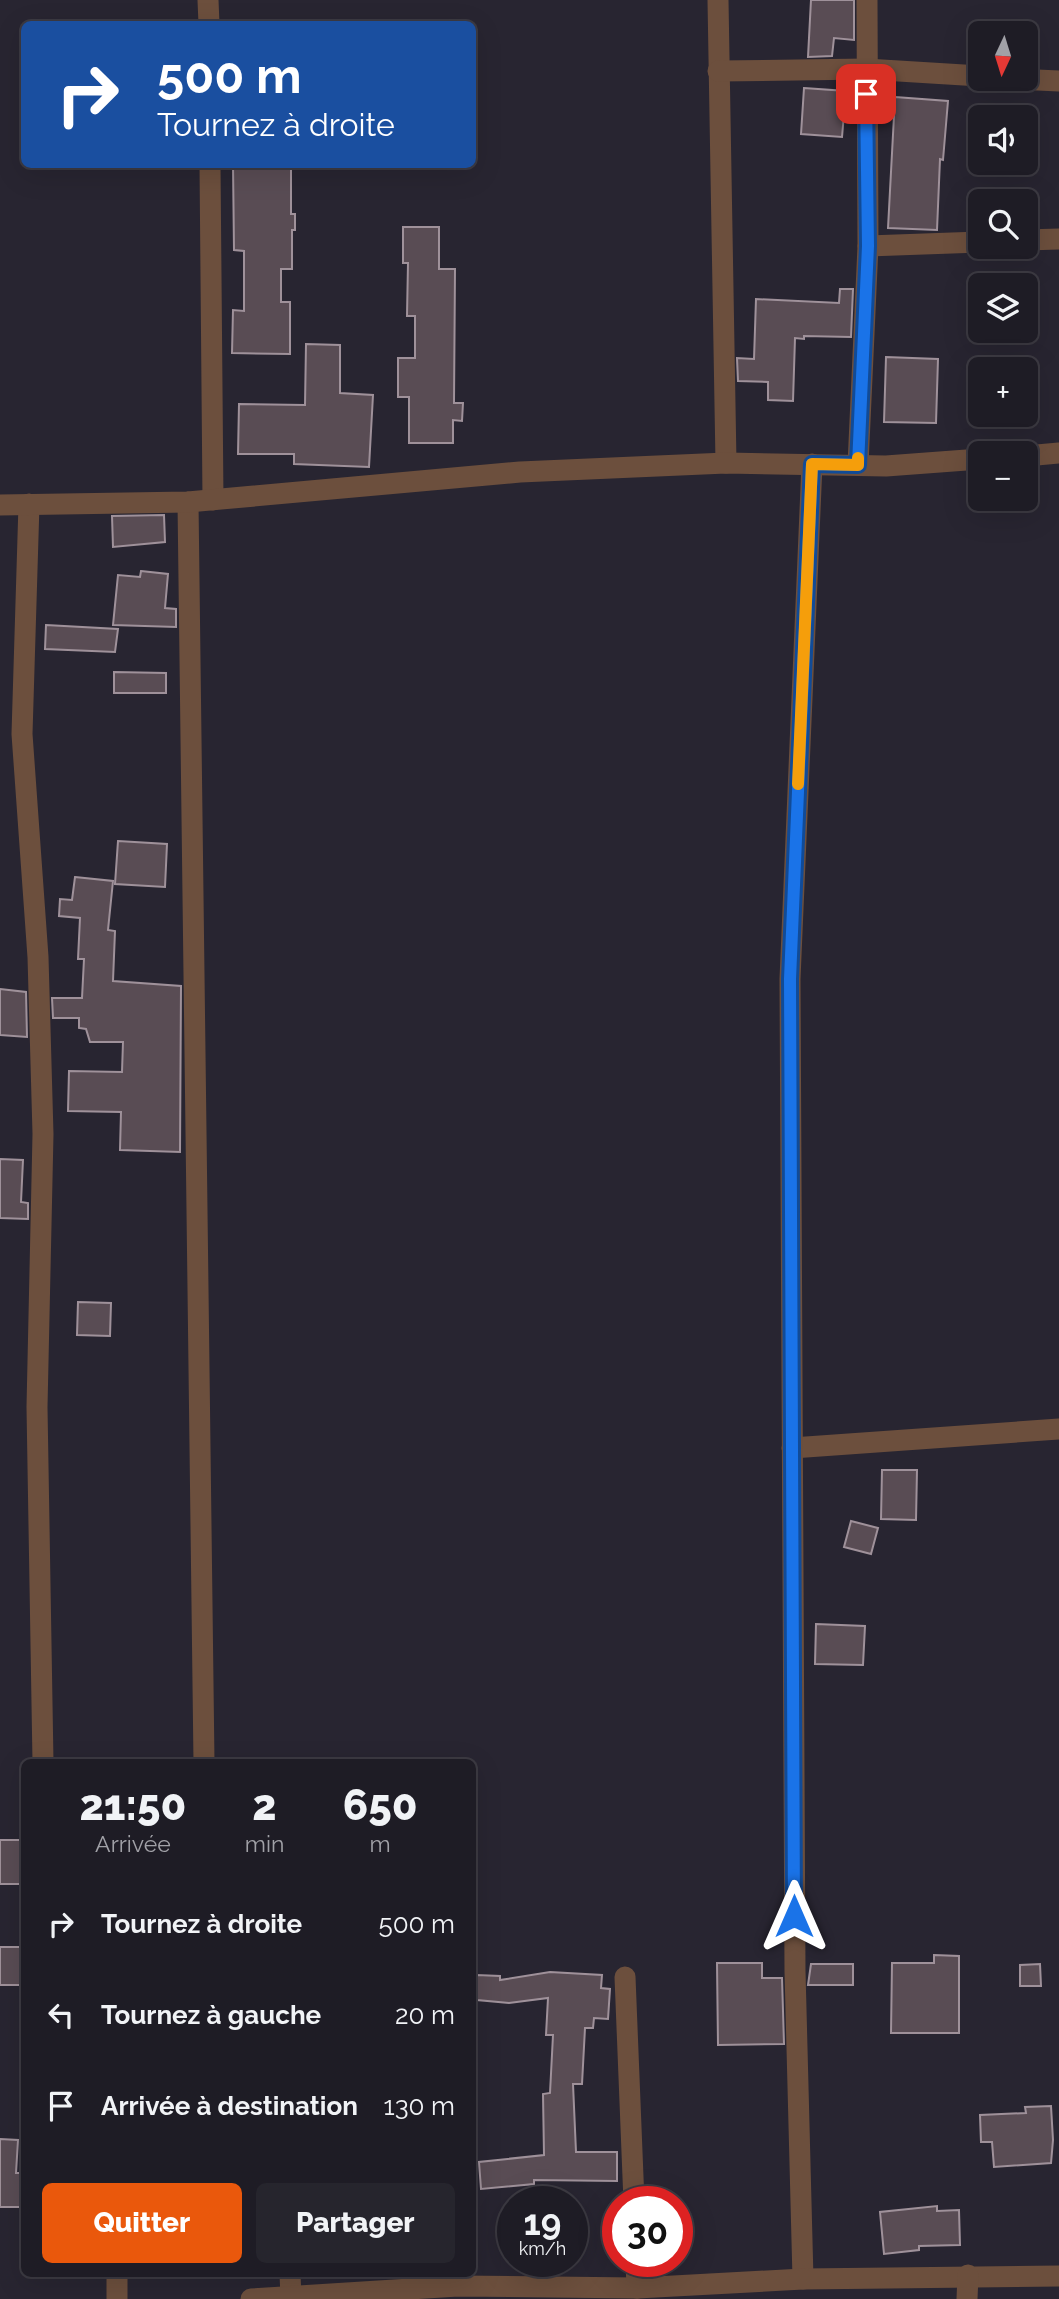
<!DOCTYPE html>
<html lang="fr">
<head>
<meta charset="utf-8">
<style>
  :root { --surface:#1e1c25; --page:#26252d; --text:#f1f3f6; --muted:#a1a1a7; --line:#3c3a42; --accent:#ea580c }
  body { margin:0; font-family:Raleway,sans-serif; background:var(--page); color:var(--text); height:100vh; display:flex; flex-direction:column; font-size:26px; white-space:nowrap }
  * { box-sizing:border-box; margin:0 }
  p { font-size:23px; color:var(--muted) }
  .icon { flex:none; width:38px; height:38px; fill:none; stroke:currentColor; stroke-width:2; stroke-linecap:round; stroke-linejoin:round }
  .map { position:relative; flex:1; overflow:hidden }
  .sheet { position:absolute; left:21px; top:1759px; width:455px; height:518px; display:flex; flex-direction:column; background:var(--surface); border-radius:10px; box-shadow:0 7px 28px #0002,0 0 0 2px var(--line) }
  .sheet>* { flex:none }
  .guide { position:absolute; left:21px; top:21px; width:455px; height:147px; border-radius:10px; box-shadow:0 7px 28px #0002,0 0 0 2px var(--line); background:#1a4fa0; color:#fff; overflow:hidden }
  .needle { width:46px; rotate:184deg }
  .fabs { position:absolute; left:968px; top:21px; display:grid; gap:14px }
  .fabs a { display:grid; place-items:center; width:70px; height:70px; border-radius:10px; background:var(--surface); box-shadow:0 7px 28px #0002,0 0 0 2px var(--line); font-size:35px }
  .speed { position:absolute; left:497px; top:2186px; display:flex; gap:14px; font-size:35px; font-weight:700; text-align:center }
  .speed>* { display:grid; place-content:center; width:91px; height:91px; border-radius:50%; background:var(--surface); box-shadow:0 7px 28px #0002,0 0 0 2px var(--line); line-height:1 }
  .speed small { font-size:18px; font-weight:400 }
  .speed .limit { border:10px solid #d22; background:#fff; color:#111 }
  .pin { position:absolute; display:grid; place-items:center; width:60px; height:60px; color:#fff; margin:-30px; border-radius:14px; box-shadow:0 4px 10px #0006 }
  .me { position:absolute; width:77px; margin:-38px; rotate:0deg; stroke-linejoin:round; filter:drop-shadow(0 0 5px #0008) }
  .turn { display:flex; align-items:center; gap:24px; height:147px; padding:0 21px; font-size:32px }
  .turn .icon { width:91px; height:91px; stroke-width:2.5 }
  .turn b { display:block; font-size:49px; line-height:60px }
  .eta { display:flex; justify-content:space-evenly; align-items:center; height:119px; text-align:center }
  .eta b { font-size:42px; font-weight:800; line-height:49px }
  .primary-button { display:flex; gap:14px; margin-top:auto; padding:14px 21px }
  .primary-button a { flex:1; height:80px; border-radius:10px; background:var(--accent); color:#fff; font-size:28px; font-weight:800; line-height:80px; text-align:center }
  .primary-button a+a { background:var(--page); color:var(--text) }
  ul { padding:0; list-style:none }
  li { display:flex; align-items:center; gap:21px; height:91px; padding:0 21px }
  li div { flex:1 }
  li b { display:block; font-size:26px }
  li em { font-style:normal }
  .map>svg:first-child { display:block }
  .building { fill:#594c54; stroke:#9f919a; stroke-width:2 }
  .lines { fill:none; stroke-linecap:round; stroke-linejoin:round }
  .minor { stroke:#6c4f3d; stroke-width:21 }
  .route-casing { stroke:#114b97; stroke-width:18 }
  .route { stroke:#1a73e8; stroke-width:12 }
  .slow { stroke:#f59e0b; stroke-width:12 }
</style>
</head>
<body>
<div class="map">
<svg width="1059" height="2299" viewBox="0 0 1059 2299">
  <rect width="100%" height="100%" fill="#282531"/>
  <g class="building">
    <path d="M811,0h43v40l-20,-2 -2,18 -24,1z"/>
    <path d="M804,88l42,3 -4,46 -41,-3z"/>
    <path d="M895,97l53,4 -5,59 -3,-1 -3,71 -49,-2z"/>
    <path d="M233,164h58v50h4v16h-3v39h-11v33h9v52l-58,-1 1,-43 11,1v-60l-10,-1z"/>
    <path d="M403,227h36v42h16l-1,134h9l-1,18 -9,-1v23h-44v-46h-11v-39h17v-42h-8l1,-53h-5z"/>
    <path d="M840,289h13l-2,48 -47,-1v3l-9,-1 -2,63 -25,-1v-18l-30,-1 -1,-23 17,1 2,-60 83,4z"/>
    <path d="M306,344l34,1v48l33,2 -4,72 -75,-3v-10h-56l1,-50 66,1z"/>
    <path d="M886,357l52,2 -2,64 -52,-1z"/>
    <path d="M164,515l1,27 -52,5 -1,-31z"/>
    <path d="M141,571l27,3 -3,34 11,1v18l-63,-2 5,-50 22,2z"/>
    <path d="M46,625l72,4 -3,23 -70,-3z"/>
    <path d="M114,672l52,1v20h-52z"/>
    <path d="M118,841l49,3 -2,43 -50,-3z"/>
    <path d="M75,877l38,4 -5,49 7,1 -2,50 68,5 -1,166 -60,-2 1,-38 -53,-1 1,-40 53,1 1,-30h-33l-4,-13 -7,-1v-10h-26l-1,-20h30l2,-39h-6l2,-41 -21,-2 1,-17 12,1z"/>
    <path d="M0,989l26,3 1,45 -27,-2z"/>
    <path d="M0,1159l23,1 -2,42 7,1v16l-28,-1z"/>
    <path d="M78,1302l33,1 -1,33 -33,-1z"/>
    <path d="M882,1470h35l-1,50 -35,-1z"/>
    <path d="M851,1521l27,7 -7,26 -27,-7z"/>
    <path d="M816,1624l49,2 -2,39 -48,-1z"/>
    <rect x="0" y="1840" width="24" height="44"/>
    <rect x="0" y="1947" width="24" height="38"/>
    <path d="M934,1955l25,1v77h-68l1,-70h42z"/>
    <path d="M717,1963h45v15h20l2,66 -66,1z"/>
    <path d="M811,1964h42v21h-45z"/>
    <path d="M1040,1964l1,22h-21v-21z"/>
    <path d="M550,1972l52,3 -1,13 9,1 -2,30 -14,-1 -1,10h-8l-3,56h-9l3,68h41v29l-83,-1v4l-53,5 -2,-27 65,-7 -1,-61 7,-1 3,-58h-7l2,-37 -39,5 -32,-3v-25l23,1v4z"/>
    <path d="M1051,2106l2,34 -2,23 -57,4 -2,-25h-11l-1,-27 46,-2 -1,-6z"/>
    <path d="M0,2139l18,1 -2,33h8v34h-24z"/>
    <path d="M937,2206v5l22,-1 1,35 -41,1v4l-35,4 -4,-42z"/>
  </g>
  <g class="lines">
    <g class="minor">
      <path d="M208,0l1,24"/>
      <path d="M718,0l8,463"/>
      <path d="M718,71l148,-2 114,7"/>
      <path d="M1016,79l43,2"/>
      <path d="M210,164l3,336"/>
      <path d="M1026,240l33,-1"/>
      <path d="M868,246l112,-4"/>
      <path d="M1026,456l33,-3"/>
      <path d="M858,465l10,-219 -1,-246"/>
      <path d="M188,502l16,1260"/>
      <path d="M29,504l-7,230 16,223 5,177 -6,273 6,355"/>
      <path d="M0,505l188,-3 332,-30 206,-9 160,3 94,-7"/>
      <path d="M792,1448l267,-19"/>
      <path d="M625,1977l9,225"/>
      <path d="M636,2261l1,27"/>
      <path d="M290,2273l1,26"/>
      <path d="M803,2279l-8,-308 -5,-992 22,-515"/>
      <path d="M117,2299v-26"/>
      <path d="M251,2299l207,-13 179,2 166,-9 256,-3"/>
      <path d="M967,2299l1,-24"/>
    </g>
  </g>
  <g class="lines">
    <defs>
      <path id="route" d="M794,1916l-4,-937 22,-515 46,1 10,-219 -2,-152"/>
    </defs>
    <use href="#route" class="route-casing"/>
    <use href="#route" class="route"/>
    <path class="slow" d="M798,784l14,-320 46,1v-7"/>
  </g>
</svg>
<div class="fabs">
<a><svg class="needle" viewBox="-14 -14 28 28"><path d="M0-13l5 13h-10z" fill="#e53935"/><path d="M0 13l5-13h-10z" fill="#a1a1a7"/></svg></a>
<a><svg class="icon" aria-label="sound" viewBox="0 0 24 24"><path d="M4 9h4l5-4v14l-5-4H4zM17 9q2 3 0 6"/></svg></a>
<a><svg class="icon" aria-label="search" viewBox="0 0 24 24"><circle cx="10" cy="10" r="6"/><path d="M15 15l6 6"/></svg></a>
<a><svg class="icon" aria-label="layers" viewBox="0 0 24 24"><path d="M12 4l9 5-9 5-9-5zM3 14l9 5 9-5"/></svg></a>
<a>+</a>
<a>−</a>
</div>
<div class="speed"><div>19<small>km/h</small></div><div class="limit">30</div></div>
<div class="pin" style="left:866px;top:94px;background:#d93025"><svg class="icon" aria-label="arrive" viewBox="0 0 24 24"><path d="M6 21V4h12l-3 4 3 4H6"/></svg></div>
<svg class="me" style="left:794px;top:1916px" viewBox="-20 -20 40 40"><path d="M0-17L14 15 0 8-14 15z" fill="#1a73e8" stroke="#fff" stroke-width="4"/></svg>
<div class="guide">
<div class="turn"><svg class="icon" aria-label="right" viewBox="0 0 24 24"><path d="M7 20v-9h11M14 6l5 5-5 5"/></svg><div><b>500 m</b>Tournez à droite</div></div>
</div>
<section class="sheet">
<div class="eta">
<div><b>21:50</b><p>Arrivée</p></div>
<div><b>2</b><p>min</p></div>
<div><b>650</b><p>m</p></div>
</div>
<ul>
<li><svg class="icon" aria-label="right" viewBox="0 0 24 24"><path d="M7 20v-9h11M14 6l5 5-5 5"/></svg><div><b>Tournez à droite</b></div><em>500 m</em></li>
<li><svg class="icon" aria-label="left" viewBox="0 0 24 24"><path d="M17 20v-9H6M10 6l-5 5 5 5"/></svg><div><b>Tournez à gauche</b></div><em>20 m</em></li>
<li><svg class="icon" aria-label="arrive" viewBox="0 0 24 24"><path d="M6 21V4h12l-3 4 3 4H6"/></svg><div><b>Arrivée à destination</b></div><em>130 m</em></li>
</ul>
<div class="primary-button"><a>Quitter</a><a>Partager</a></div>
</section>
</div>
</body>
</html>
